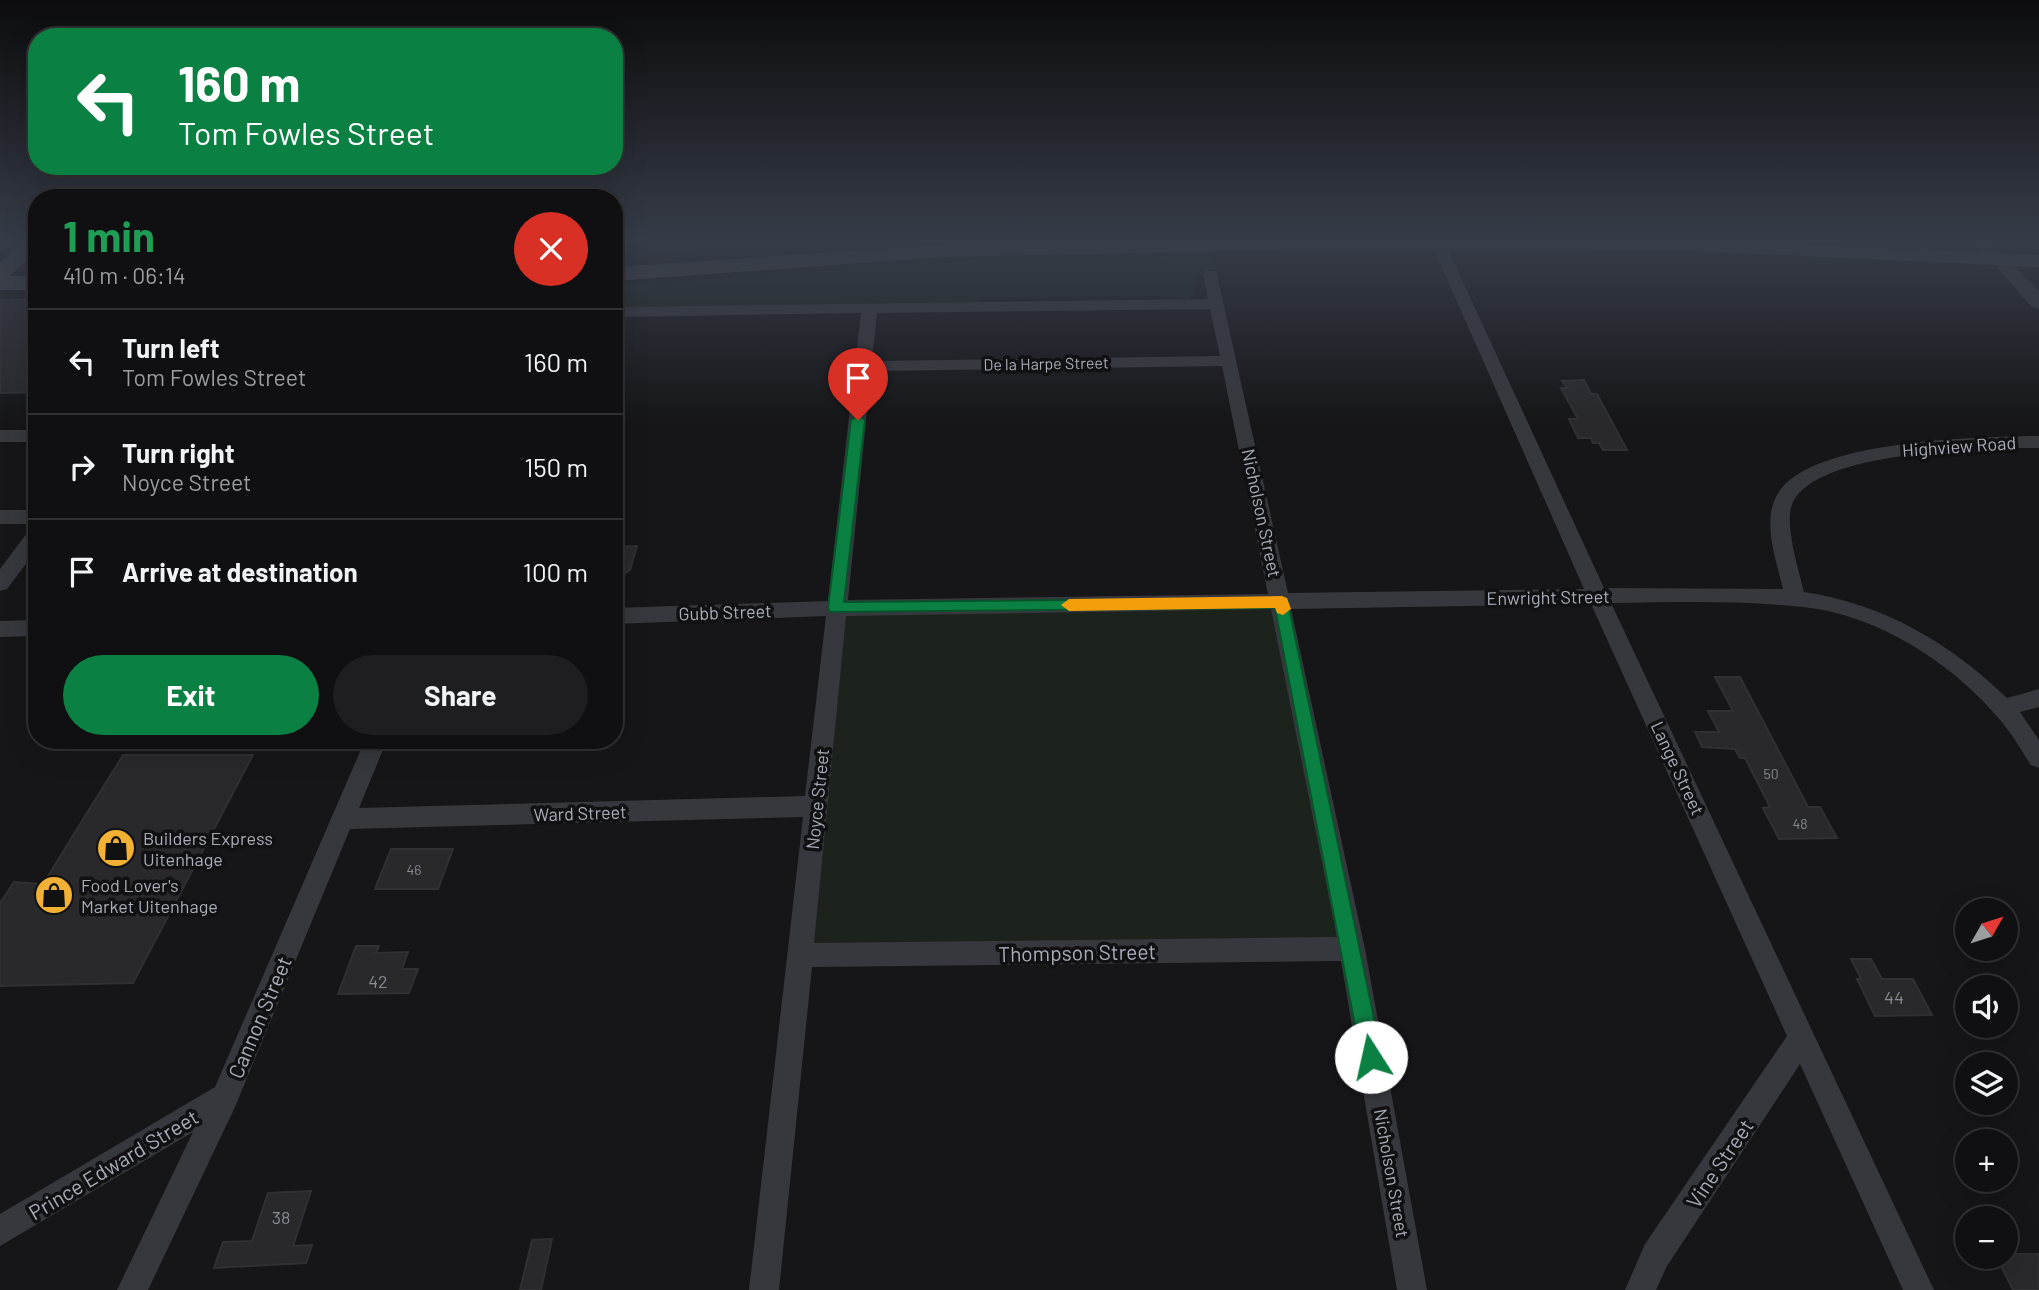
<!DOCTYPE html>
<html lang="en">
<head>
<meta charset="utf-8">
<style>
  :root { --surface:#101012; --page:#1e1e20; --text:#f1f3f6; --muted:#9c9d9f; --line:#303032; --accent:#0b8043 }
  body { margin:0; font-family:Barlow,sans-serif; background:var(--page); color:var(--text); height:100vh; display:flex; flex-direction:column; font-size:26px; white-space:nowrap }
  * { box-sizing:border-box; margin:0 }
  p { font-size:23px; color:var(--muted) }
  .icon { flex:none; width:38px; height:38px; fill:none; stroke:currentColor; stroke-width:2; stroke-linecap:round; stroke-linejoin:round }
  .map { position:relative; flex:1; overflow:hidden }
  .sheet { position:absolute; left:28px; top:189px; width:595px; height:560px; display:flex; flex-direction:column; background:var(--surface); border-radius:28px; box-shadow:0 7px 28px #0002,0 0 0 2px var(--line) }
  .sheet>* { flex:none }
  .top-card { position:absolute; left:28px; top:28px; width:595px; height:147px; border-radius:28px; box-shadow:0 7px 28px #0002,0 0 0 2px var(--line); background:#0b8043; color:#fff; overflow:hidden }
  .needle { width:46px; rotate:51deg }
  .fabs { position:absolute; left:1955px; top:898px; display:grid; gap:14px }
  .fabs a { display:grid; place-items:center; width:63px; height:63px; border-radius:50%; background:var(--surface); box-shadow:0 7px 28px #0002,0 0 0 2px var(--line); font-size:35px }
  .pin { position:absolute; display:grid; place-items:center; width:60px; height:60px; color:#fff; margin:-72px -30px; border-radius:50% 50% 50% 0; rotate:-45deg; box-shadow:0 0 7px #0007 }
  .pin .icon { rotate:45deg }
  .me { position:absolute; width:77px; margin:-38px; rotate:350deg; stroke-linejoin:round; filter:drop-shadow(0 0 5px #0008) }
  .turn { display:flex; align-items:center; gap:24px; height:147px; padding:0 35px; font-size:32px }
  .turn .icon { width:91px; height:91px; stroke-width:2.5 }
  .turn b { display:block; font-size:49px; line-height:60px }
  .round { display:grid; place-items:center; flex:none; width:74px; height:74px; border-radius:37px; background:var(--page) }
  .overview { display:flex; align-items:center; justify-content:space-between; height:119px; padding:0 35px }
  h1 { font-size:42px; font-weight:700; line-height:52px; color:#1e9e55 }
  .action { display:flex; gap:14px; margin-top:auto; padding:14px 35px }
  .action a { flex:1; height:80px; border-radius:42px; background:var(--accent); color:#fff; font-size:28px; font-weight:700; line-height:80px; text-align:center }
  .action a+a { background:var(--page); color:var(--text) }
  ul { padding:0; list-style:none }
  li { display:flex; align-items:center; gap:21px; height:105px; padding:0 35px; border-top:2px solid var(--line) }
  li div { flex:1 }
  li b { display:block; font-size:26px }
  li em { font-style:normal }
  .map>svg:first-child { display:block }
  .built { fill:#222225 }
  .green { fill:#1c231d }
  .building { fill:#29292c; stroke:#303034; stroke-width:2 }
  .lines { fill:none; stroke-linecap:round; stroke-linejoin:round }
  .minor { fill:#37383d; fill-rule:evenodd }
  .tertiary { fill:#37383d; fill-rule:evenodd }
  .secondary { fill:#45474d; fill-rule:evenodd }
  .route { fill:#0b8043; stroke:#07532c; stroke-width:2 }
  .slow { fill:#f59e0b }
  .labels { text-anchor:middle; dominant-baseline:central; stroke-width:7; stroke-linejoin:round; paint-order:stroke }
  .number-label { font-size:14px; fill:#888b94 }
  .far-street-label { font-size:16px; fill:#a8adb8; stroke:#111113 }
  .street-label { font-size:18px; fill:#a8adb8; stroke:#111113 }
  .poi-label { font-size:18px; fill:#a8adb8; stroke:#111113; text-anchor:start }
  .near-number-label { font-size:18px; fill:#888b94 }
  .near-street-label { font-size:21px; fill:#a8adb8; stroke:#111113 }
</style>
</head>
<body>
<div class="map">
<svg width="2039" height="1290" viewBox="0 0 2039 1290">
  <rect width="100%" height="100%" fill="#161618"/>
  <path class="built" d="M614,243h192l-192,14z"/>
  <g class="green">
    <path d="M1212,255l7,21c-11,-5 -18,-5 -26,5l2,12 -7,6 -34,-3 -167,2 -8,4 -346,5 -13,-3 1,-6h-7v-12l348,-26z"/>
    <path d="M1282,602l70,347 -551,6 35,-347z"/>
  </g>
  <g class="building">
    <path d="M37,299v93l-37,1v-93z"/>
    <path d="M1584,380l7,14h6l30,56h-24l-4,-7h-6l-2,-5h-13l-9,-19h9l-17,-31h6l-5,-7z"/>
    <path d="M637,546l-7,24 -16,10v-33z"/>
    <path d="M1715,677h25l68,130h12l17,31 -58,1 -16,-31 7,-1 -25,-49h-5l-5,-9 -33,-2 -7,-15h24l-11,-21h25z"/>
    <path d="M123,755h130l-120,228 -133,3v-83l14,-21 29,2z"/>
    <path d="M391,849h62l-15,40h-63z"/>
    <path d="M356,946h23l-3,7 32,-1 -6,17h16l-9,24 -71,1z"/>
    <path d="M1851,959h20l11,20h31l19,36 -57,1 -18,-37h4z"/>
    <path d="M311,1191l-18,55 19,-1 -6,18 -92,5 9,-26 29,-1 16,-48z"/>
    <path d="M552,1239l-11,51h-21l12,-50z"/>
    <path d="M2006,1254h33v36h-26l-17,-34h10z"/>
  </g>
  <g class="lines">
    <g class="minor">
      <path d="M1433,243h12l1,2 158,343 179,1c-6,-26 -20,-64 -8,-90 25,-60 207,-62 264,-63v12c-53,0 -220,2 -246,54 -10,19 6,69 11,90 80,12 146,51 203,106l32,-9v18l-19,5 19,28v28l-8,-3c-10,-15 -19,-31 -30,-44 -47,-57 -124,-107 -199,-114 -63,-7 -127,-5 -191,-4l323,687h-31l-103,-226 -133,202 -11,24h-31l20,-46 142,-208 -196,-432 -300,5 74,340 62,341h-30l-56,-329 -529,6 -33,323h-30l54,-473 -453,12 -115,278 -87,183h-31l76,-158 -193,114v-32l215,-127 150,-347h22l-28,68 446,-12 21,-180 -212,8v-16l214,-7 33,-288 -247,4v-10l594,-8 -5,-25 3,-3h10l72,322 296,-4 -152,-344zM1210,309l10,47 -348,5 5,-48zM1222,366l46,228 -420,6 23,-229zM1271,609l66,328 -523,6 32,-327z"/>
      <rect x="0" y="430" width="37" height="12"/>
      <rect x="0" y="510" width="37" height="14"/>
      <path d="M37,527v22l-30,40 -7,2v-22l30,-40z"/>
      <path d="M37,620v16l-37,1v-16z"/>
    </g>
    <path class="tertiary" d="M1972,243h20l47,48v18l-7,-2 -37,-42z"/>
    <g class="secondary">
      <path d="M0,243h13l-6,6 -7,2z"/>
      <path d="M21,243h16v8l-27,25h27v14h-37v-28z"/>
      <path d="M1041,243h727l271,12v12l-365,-17 -360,-1 -372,8 -328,24v-14l328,-22z"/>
    </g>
  </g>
  <linearGradient id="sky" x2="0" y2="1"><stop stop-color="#0c0c0d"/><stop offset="0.57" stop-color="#363c48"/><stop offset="1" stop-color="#363c48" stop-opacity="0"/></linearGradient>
  <rect width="2039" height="423" fill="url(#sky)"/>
  <path class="route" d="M858,415l7,5 -21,182 443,-4 95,459 -3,7 -8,3 -7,-3 -3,-7 -86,-449 -445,4 -2,-4 23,-188z"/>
  <path class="slow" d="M1282,596l5,2 4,11 -8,6 -6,-2 -2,-5 -206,3 -8,-6 8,-6z"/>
  <defs>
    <symbol id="shop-disc" viewBox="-11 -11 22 22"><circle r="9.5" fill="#f2b134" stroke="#111113"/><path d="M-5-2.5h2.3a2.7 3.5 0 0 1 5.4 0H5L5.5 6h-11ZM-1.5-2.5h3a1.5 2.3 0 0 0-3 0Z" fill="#111"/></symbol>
  </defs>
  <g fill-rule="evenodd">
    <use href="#shop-disc" x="94" y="826" width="44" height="44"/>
    <use href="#shop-disc" x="32" y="873" width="44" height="44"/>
  </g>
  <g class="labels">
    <g class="number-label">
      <text x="1771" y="773">50</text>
      <text x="1800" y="823">48</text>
      <text x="414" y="869">46</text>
    </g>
    <g class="far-street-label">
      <text transform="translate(1046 363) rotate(-1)">De la Harpe Street</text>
    </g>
    <g class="street-label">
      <text transform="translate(1959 446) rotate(-4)">Highview Road</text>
      <text transform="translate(1262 513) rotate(78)">Nicholson Street</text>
      <text transform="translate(1548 597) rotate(-1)">Enwright Street</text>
      <text transform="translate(725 612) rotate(-2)">Gubb Street</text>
      <text transform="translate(1678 768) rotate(65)">Lange Street</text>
      <text transform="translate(817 799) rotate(-84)">Noyce Street</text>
      <text transform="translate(580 813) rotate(-2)">Ward Street</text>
      <text transform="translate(1392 1173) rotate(80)">Nicholson Street</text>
    </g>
    <g class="poi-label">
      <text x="143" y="838">Builders Express<tspan x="143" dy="21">Uitenhage</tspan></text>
      <text x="81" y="885">Food Lover's<tspan x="81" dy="21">Market Uitenhage</tspan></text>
    </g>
    <g class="near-number-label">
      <text x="378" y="981">42</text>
      <text x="1894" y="997">44</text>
      <text x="281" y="1217">38</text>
    </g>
    <g class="near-street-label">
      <text transform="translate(1077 952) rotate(-1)">Thompson Street</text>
      <text transform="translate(259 1017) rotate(-67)">Cannon Street</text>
      <text transform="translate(1719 1163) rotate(-56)">Vine Street</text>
      <text transform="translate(113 1164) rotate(-31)">Prince Edward Street</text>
    </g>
  </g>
</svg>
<div class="fabs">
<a><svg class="needle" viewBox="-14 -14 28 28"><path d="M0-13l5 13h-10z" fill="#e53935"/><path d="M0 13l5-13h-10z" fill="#9c9d9f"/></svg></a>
<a><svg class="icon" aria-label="sound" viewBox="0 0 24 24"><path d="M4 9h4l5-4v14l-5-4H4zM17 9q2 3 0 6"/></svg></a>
<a><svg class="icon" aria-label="layers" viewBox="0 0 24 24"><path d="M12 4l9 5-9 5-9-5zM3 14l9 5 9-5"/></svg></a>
<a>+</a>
<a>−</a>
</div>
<div class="pin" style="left:858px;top:420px;background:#d93025"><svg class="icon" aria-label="arrive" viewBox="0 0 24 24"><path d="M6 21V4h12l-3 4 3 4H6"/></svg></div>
<svg class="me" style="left:1371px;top:1057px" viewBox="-20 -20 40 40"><circle r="19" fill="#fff"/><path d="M0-13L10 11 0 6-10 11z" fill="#0b8043"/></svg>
<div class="top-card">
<div class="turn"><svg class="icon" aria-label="left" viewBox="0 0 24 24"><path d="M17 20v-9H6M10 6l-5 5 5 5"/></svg><div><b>160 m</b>Tom Fowles Street</div></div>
</div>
<section class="sheet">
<div class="overview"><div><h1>1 min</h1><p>410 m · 06:14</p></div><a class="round" style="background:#d93025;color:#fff"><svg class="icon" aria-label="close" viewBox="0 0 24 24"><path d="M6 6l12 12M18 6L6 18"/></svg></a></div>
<ul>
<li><svg class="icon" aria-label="left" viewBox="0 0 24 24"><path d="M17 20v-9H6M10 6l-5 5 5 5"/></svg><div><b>Turn left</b><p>Tom Fowles Street</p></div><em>160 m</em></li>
<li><svg class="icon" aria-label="right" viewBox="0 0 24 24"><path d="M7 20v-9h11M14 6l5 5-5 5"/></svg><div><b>Turn right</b><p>Noyce Street</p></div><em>150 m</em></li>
<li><svg class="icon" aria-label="arrive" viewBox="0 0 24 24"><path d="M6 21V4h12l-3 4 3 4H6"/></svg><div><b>Arrive at destination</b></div><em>100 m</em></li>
</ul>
<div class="action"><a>Exit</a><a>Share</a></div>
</section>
</div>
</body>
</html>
